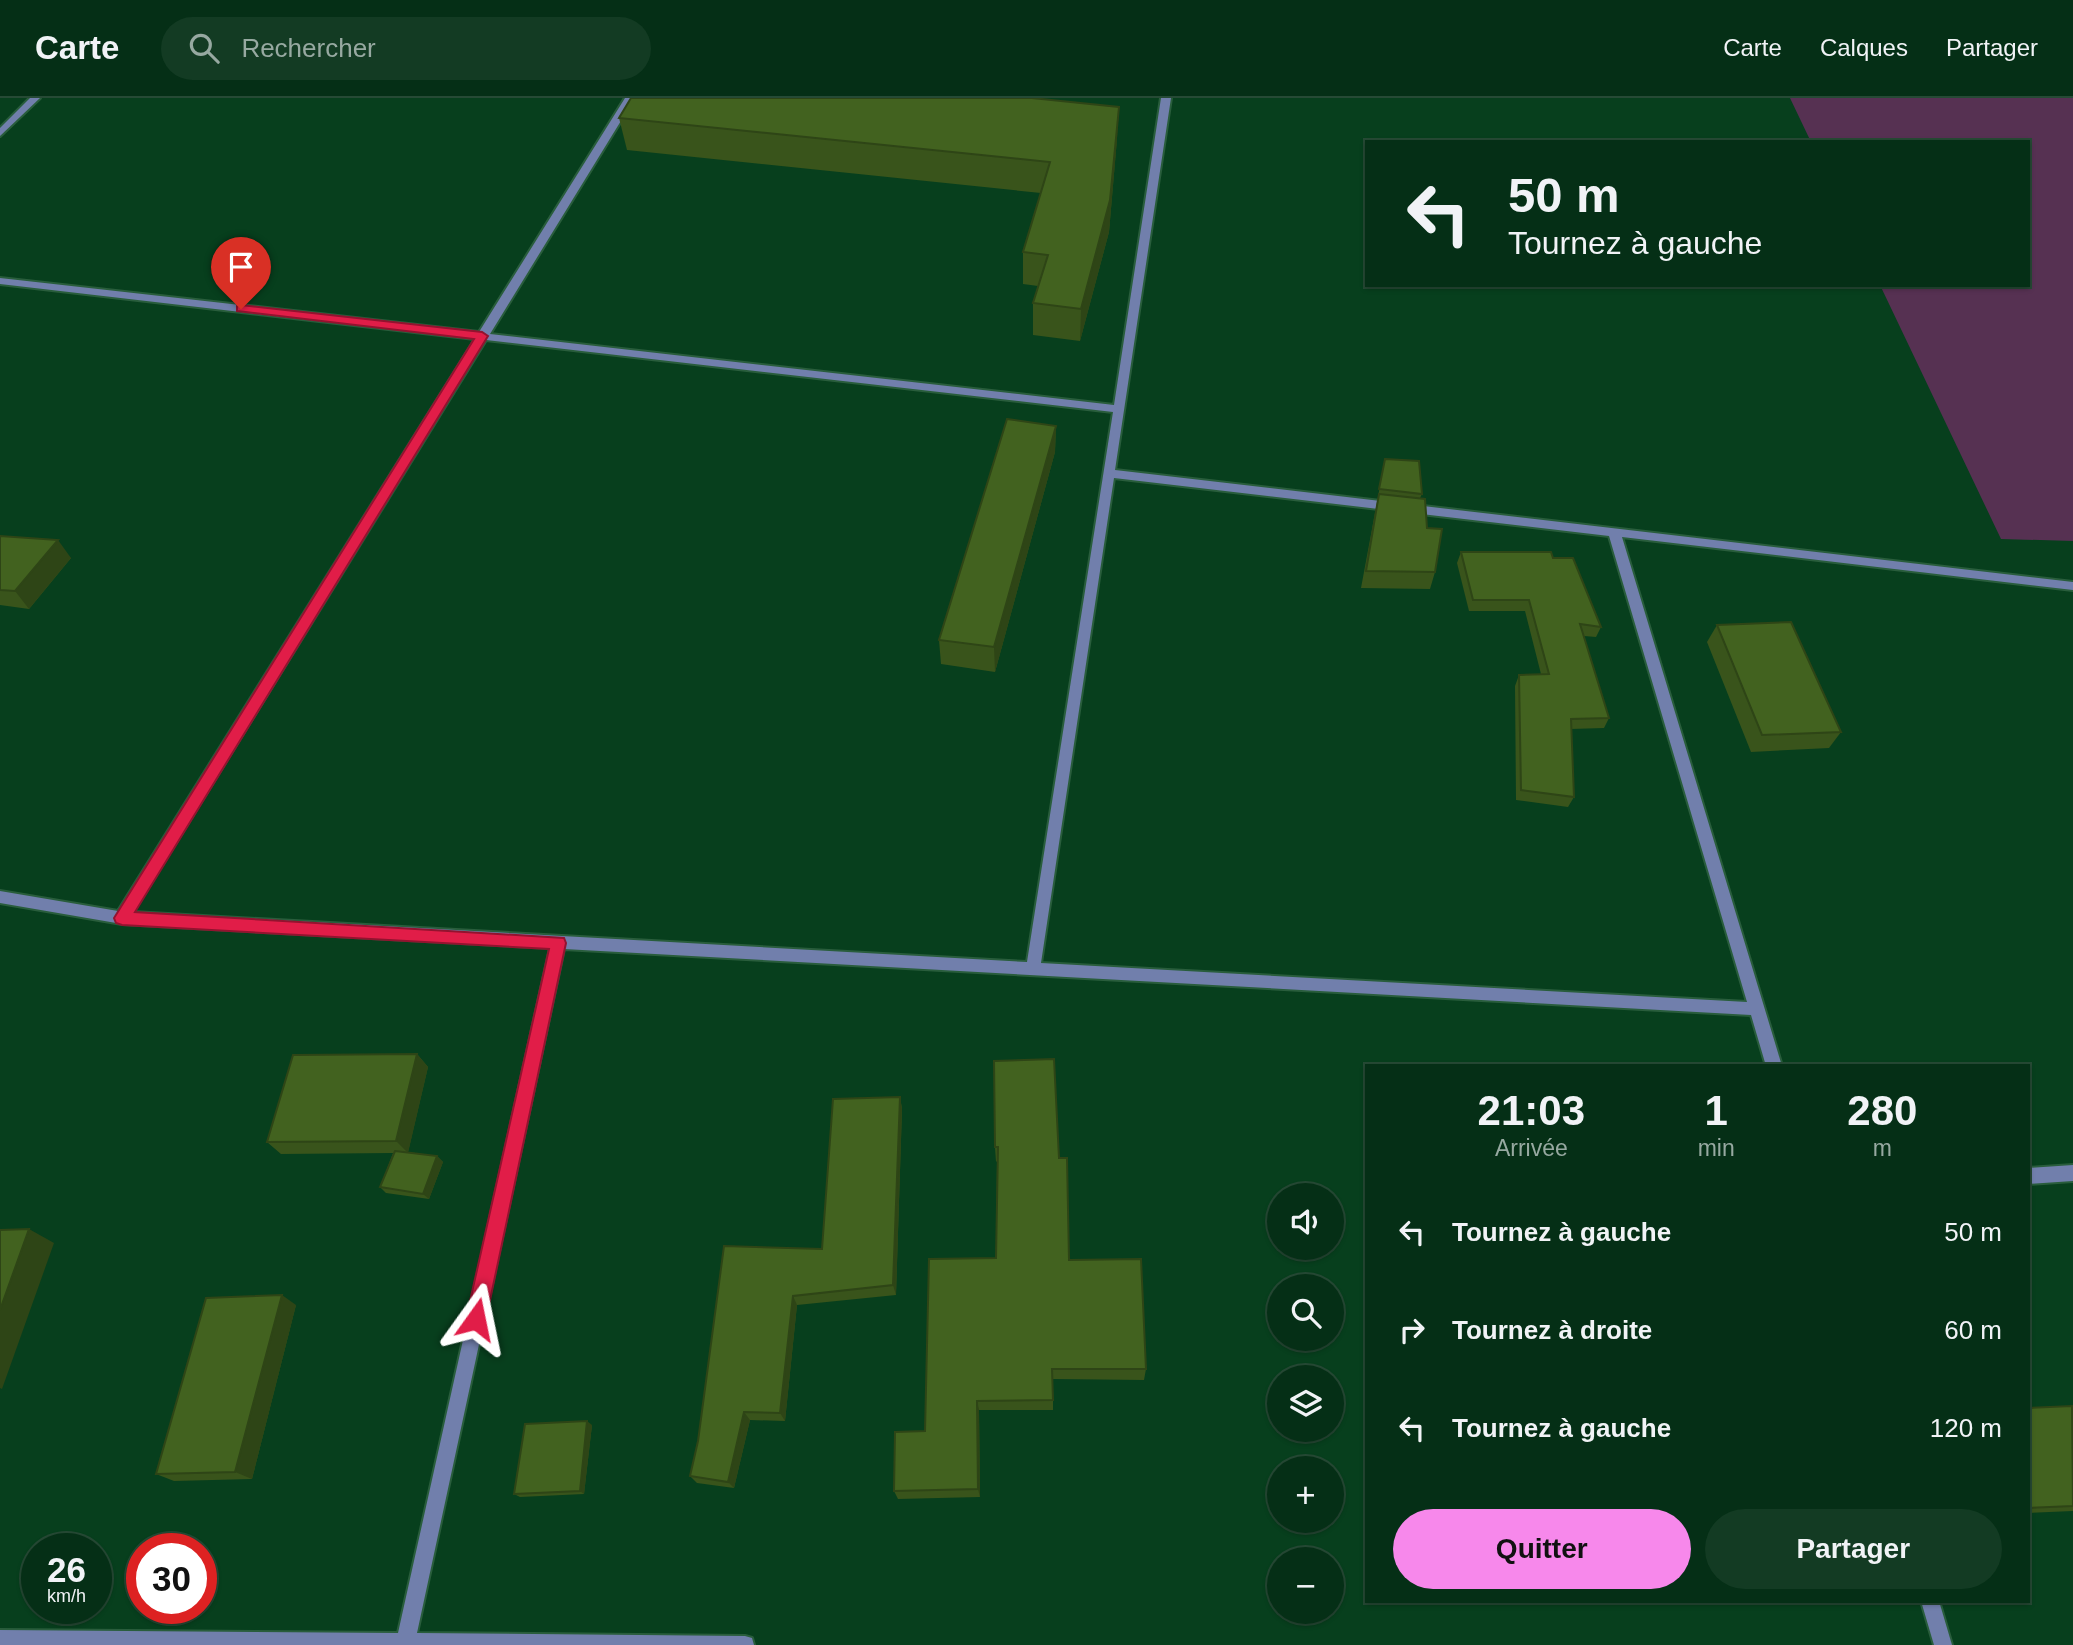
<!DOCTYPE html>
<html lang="fr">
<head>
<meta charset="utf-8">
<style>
  :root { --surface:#052f16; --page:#133b23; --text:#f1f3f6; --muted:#97a9a1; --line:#264a35; --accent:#f788eb }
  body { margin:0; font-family:Helvetica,sans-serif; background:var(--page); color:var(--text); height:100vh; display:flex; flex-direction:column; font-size:26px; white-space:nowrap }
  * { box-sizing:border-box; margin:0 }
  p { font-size:23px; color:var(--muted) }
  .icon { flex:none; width:38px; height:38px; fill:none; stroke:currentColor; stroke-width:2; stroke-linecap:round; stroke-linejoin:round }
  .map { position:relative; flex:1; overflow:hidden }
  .sheet { position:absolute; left:1365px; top:966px; width:665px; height:539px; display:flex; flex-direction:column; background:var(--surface); border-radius:0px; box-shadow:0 2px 5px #0004,0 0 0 2px var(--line) }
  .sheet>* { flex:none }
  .banner { position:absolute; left:1365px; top:42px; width:665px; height:147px; border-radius:0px; box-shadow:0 2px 5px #0004,0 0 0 2px var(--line); background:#052f16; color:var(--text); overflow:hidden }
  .controls { position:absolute; left:1267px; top:1085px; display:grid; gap:14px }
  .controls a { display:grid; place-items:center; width:77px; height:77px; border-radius:50%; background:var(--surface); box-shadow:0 2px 5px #0004,0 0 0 2px var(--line); font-size:35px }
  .speed { position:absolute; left:21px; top:1435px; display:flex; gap:14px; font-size:35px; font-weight:700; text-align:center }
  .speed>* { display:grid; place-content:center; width:91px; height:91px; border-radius:50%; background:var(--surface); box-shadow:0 2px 5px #0004,0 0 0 2px var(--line); line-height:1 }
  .speed small { font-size:18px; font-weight:400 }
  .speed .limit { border:10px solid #d22; background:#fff; color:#111 }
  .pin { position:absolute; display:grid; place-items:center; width:60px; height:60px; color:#fff; margin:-72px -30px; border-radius:50% 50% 50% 0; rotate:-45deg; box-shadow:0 0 7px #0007 }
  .pin .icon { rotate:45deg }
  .me { position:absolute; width:77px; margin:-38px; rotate:12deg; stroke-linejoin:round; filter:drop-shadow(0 0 5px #0008) }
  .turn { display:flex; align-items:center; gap:24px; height:147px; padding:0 28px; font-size:32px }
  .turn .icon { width:91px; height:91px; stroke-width:2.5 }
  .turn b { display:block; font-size:49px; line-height:60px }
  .eta { display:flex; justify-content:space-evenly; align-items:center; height:119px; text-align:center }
  .eta b { font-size:42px; font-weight:700; line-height:49px }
  .cta { display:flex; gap:14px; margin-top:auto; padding:14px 28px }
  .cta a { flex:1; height:80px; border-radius:42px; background:var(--accent); color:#111; font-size:28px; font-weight:700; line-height:80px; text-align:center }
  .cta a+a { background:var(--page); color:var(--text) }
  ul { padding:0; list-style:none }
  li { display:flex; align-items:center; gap:21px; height:98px; padding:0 28px }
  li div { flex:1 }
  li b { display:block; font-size:26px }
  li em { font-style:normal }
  header { display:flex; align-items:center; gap:42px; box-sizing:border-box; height:98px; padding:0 35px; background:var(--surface); border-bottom:2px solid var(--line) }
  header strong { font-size:33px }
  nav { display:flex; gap:38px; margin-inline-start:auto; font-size:24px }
  .search { width:490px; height:63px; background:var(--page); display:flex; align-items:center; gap:18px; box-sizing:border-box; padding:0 24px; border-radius:38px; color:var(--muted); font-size:26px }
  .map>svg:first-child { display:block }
  .green { fill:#563152 }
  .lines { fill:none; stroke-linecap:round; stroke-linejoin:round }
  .minor-casing { stroke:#295d3c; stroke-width:4 }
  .minor { fill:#717fac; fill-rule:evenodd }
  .wall { fill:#39541b }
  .shaded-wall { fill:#2e4516 }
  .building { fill:#42621f; stroke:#2e4516; stroke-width:2 }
  .route { fill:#e11d48; stroke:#92132f; stroke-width:2 }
</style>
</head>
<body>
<header>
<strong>Carte</strong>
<div class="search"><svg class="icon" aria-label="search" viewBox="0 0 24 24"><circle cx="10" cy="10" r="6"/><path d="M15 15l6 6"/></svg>Rechercher</div>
<nav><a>Carte</a><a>Calques</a><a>Partager</a></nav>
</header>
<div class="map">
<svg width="2073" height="1547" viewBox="0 0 2073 1547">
  <rect width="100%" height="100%" fill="#073f1d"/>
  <path class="green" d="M1790,0h283v443l-72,-2 -121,-254h148v-143h-217z"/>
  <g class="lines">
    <defs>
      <g id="minor">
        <path d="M30,0h10l-40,38v-8z"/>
        <path d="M625,0h10l-145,236 624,71 47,-307h10l-56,372 958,112v8l-451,-53 160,529h-16l-15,-51 -1187,-66 -147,684 328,3 7,2 2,7h-754v-15l398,3 152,-685 -428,-24 -122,-21v-12l118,20 357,-572 -475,-55v-6l479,54zM486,242l627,72 -86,550 -894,-50zM1114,380l495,58 138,466 -706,-39z"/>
        <path d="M2073,1067v16l-45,3v-16z"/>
        <path d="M1921,1503h18l13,44h-18z"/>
      </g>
    </defs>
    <use href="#minor" class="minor-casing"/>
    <use href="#minor" class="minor"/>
  </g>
  <g class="wall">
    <path d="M619,20l498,21 -8,93 -29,109 -47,-6v-32l5,-17 -15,-2v-32l18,-59 -414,-43z"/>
    <path d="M1056,328l-1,26 -60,220 -54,-8 -2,-24z"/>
    <path d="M1385,361l37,35 -2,4 7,30 8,44 -5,17 -69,-1z"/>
    <path d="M0,438l71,22 -42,51 -29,-4z"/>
    <path d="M1461,454l92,6 48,69 -5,10 -12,-1 25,82 -5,10 -33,1 3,68 -6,10 -52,-7 -1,-114 4,-11 22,-1 -16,-63h-56l-12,-48z"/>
    <path d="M1717,527l124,107 -12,16 -78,4 -44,-110z"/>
    <path d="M417,956l11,13 -20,85 29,4 6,6 -14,37 -43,-6 -6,-6 13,-34 -112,1 -14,-12z"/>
    <path d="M900,999l2,12 -6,186 -99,10 -12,116 -35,-1 -16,68 -37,-5 -7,-7 8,-35 124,-192z"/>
    <path d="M995,1049l64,11 10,102 77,109 -2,11 -91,-1v31h-74l1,87 -82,2 -4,-8 31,-60 71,-173 1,-97 -1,1z"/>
    <path d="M296,1207l-44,174 -78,2 -18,-7z"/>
    <path d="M2073,1309v104l-45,2v-105z"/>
    <path d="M592,1327l-8,69 -64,3 -6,-3z"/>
  </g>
  <g class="shaded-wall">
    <path d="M1119,9l-2,32 -8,93 -29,109 1,-32z"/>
    <path d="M1056,328l-1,26 -60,220 -1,-25z"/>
    <path d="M58,442l13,18 -42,51 -14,-18z"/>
    <path d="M417,956l11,13 -20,86 -12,-12z"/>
    <path d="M900,999l2,12 -6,186 -3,-10z"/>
    <path d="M437,1058l6,6 -14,37 -6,-5z"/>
    <path d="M29,1131l25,14 -52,146 -2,-1v-78z"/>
    <path d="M282,1197l14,10 -44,174 -17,-7z"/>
    <path d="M793,1198l4,9 -12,116 -5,-8z"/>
    <path d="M977,1303l2,9 1,87 -2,-8z"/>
    <path d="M744,1314l6,8 -16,68 -6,-6z"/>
    <path d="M587,1323l5,4 -8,69 -4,-3z"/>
  </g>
  <g class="building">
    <path d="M631,0h401l87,9 -9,93 -29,109 -48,-6 15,-48 -25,-3 27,-90 -431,-44z"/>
    <path d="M1007,321l49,7 -62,221 -55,-7z"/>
    <path d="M1385,361l34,2 3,33 -43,-5z"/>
    <path d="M1379,396l46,5 2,29 15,1 -7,43 -69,-1z"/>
    <path d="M0,438l58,4 -43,51 -15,-1z"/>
    <path d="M1461,454h90l2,6h20l28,69 -21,-3 29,94 -38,1 3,78 -53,-7 -2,-115 30,-1 -20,-74h-56z"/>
    <path d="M1791,524l50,110 -79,3 -45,-110z"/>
    <path d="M417,956l-21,87 -129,1 26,-87z"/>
    <path d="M1054,961l5,99h8l2,102 72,-1 5,110h-94l1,31 -76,1 1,88 -84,2 1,-59 30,-1 4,-172 67,-1 2,-111h-3l-1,-86z"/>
    <path d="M900,999l-7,188 -100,11 -13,117 -36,-1 -16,70 -38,-6 8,-35 26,-195 98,3 11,-150z"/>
    <path d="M395,1053l42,5 -14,38 -43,-7z"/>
    <path d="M29,1131l-29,81v-80z"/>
    <path d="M282,1197l-47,177 -79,2 50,-176z"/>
    <path d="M2072,1308l1,100 -45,2v-100z"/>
    <path d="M587,1323l-7,70 -66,3 11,-70z"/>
  </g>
  <path class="route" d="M241,207l241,27 6,4 -353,576 429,26 2,5 -80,376 -3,7 -7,3 -7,-3 -3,-7 83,-370 -427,-24 -6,-2 -2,-5 360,-579 -237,-28v-5z"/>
</svg>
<div class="controls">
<a><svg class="icon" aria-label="sound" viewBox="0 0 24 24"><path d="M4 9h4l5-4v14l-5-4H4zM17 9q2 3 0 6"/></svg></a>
<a><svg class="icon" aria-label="search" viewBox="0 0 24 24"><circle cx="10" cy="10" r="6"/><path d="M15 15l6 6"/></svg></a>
<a><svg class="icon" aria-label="layers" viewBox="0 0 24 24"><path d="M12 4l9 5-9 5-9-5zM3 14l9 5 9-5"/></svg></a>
<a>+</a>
<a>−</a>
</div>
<div class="speed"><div>26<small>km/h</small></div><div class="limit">30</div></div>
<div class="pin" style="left:241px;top:211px;background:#d93025"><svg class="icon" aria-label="arrive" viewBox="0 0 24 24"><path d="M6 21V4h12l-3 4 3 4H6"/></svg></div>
<svg class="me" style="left:476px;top:1221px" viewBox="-20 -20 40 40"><path d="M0-17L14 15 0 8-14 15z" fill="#e11d48" stroke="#fff" stroke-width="4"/></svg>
<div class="banner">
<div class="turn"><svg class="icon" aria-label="left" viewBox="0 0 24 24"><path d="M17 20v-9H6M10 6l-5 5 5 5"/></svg><div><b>50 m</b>Tournez à gauche</div></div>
</div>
<section class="sheet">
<div class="eta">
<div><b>21:03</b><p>Arrivée</p></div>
<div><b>1</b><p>min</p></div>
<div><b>280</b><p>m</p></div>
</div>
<ul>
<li><svg class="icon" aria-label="left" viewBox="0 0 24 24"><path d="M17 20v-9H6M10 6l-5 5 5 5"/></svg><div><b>Tournez à gauche</b></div><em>50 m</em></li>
<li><svg class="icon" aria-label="right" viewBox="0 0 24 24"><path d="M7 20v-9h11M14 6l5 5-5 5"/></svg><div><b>Tournez à droite</b></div><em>60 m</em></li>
<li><svg class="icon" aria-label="left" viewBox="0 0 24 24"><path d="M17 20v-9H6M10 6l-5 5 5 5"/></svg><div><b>Tournez à gauche</b></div><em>120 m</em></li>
</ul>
<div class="cta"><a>Quitter</a><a>Partager</a></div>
</section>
</div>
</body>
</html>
